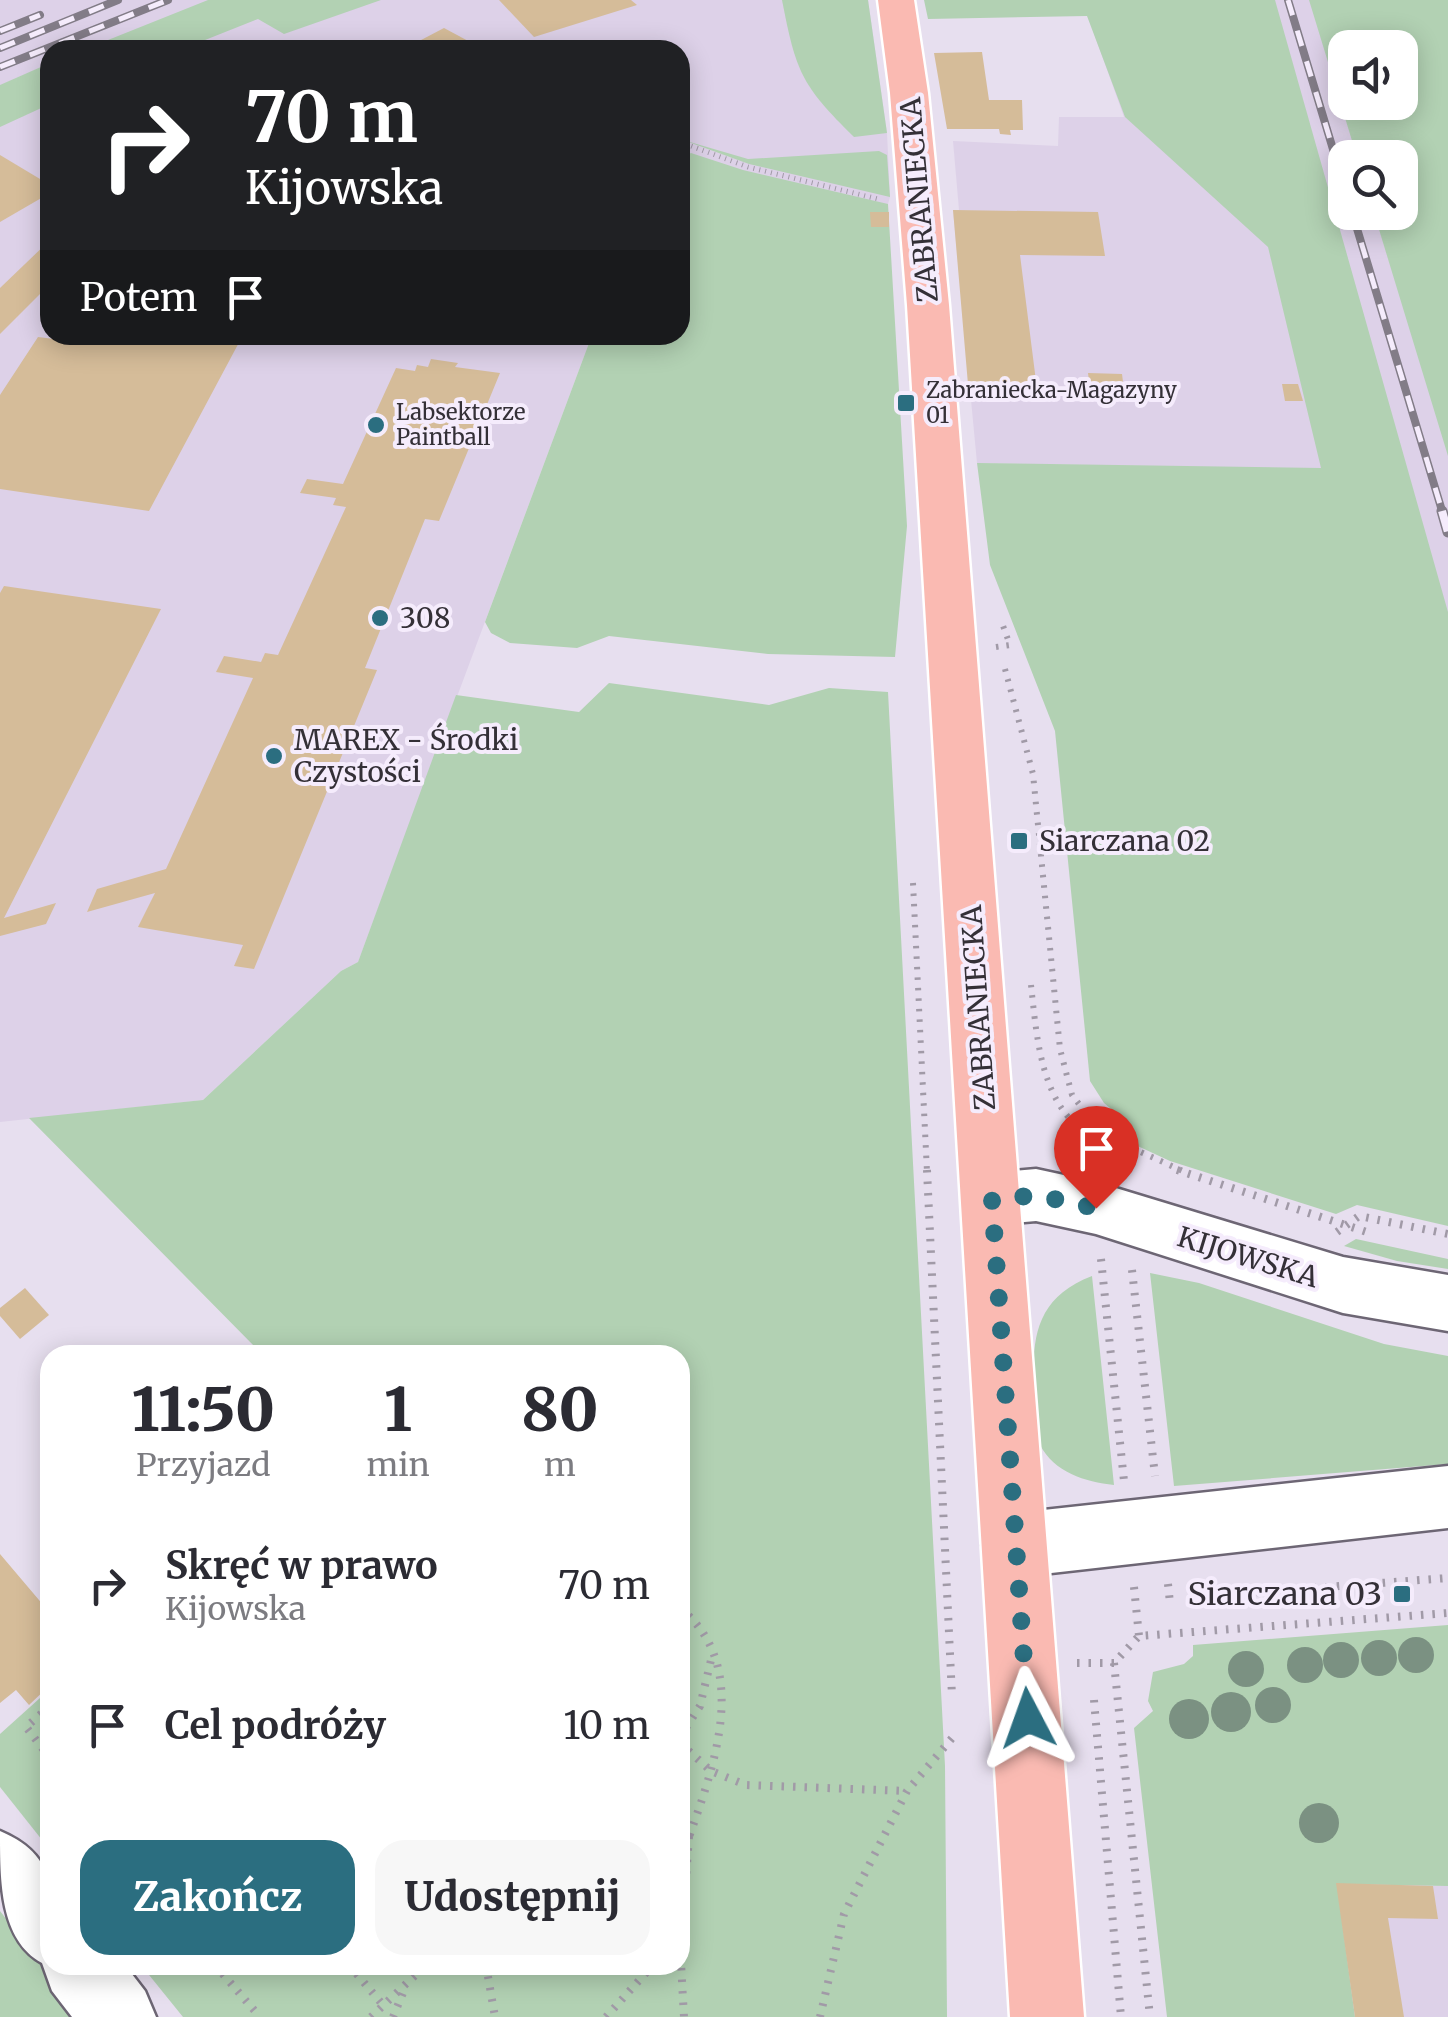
<!DOCTYPE html>
<html lang="pl">
<head>
<meta charset="utf-8">
<style>
  :root { --surface:#fff; --page:#f7f7f7; --text:#2b2b33; --muted:#7c7c81; --accent:#2b6e80 }
  body { margin:0; font-family:Merriweather,serif; background:var(--page); color:var(--text); height:100vh; display:flex; flex-direction:column; font-size:38px; white-space:nowrap }
  * { box-sizing:border-box; margin:0 }
  p { font-size:32px; color:var(--muted) }
  .icon { flex:none; width:55px; height:55px; fill:none; stroke:currentColor; stroke-width:2; stroke-linecap:round; stroke-linejoin:round }
  .map { position:relative; flex:1; overflow:hidden }
  .side { position:absolute; left:40px; top:1345px; width:650px; height:630px; display:flex; flex-direction:column; background:var(--surface); border-radius:30px; box-shadow:0 5px 25px #0003 }
  .side>* { flex:none }
  .guide { position:absolute; left:40px; top:40px; width:650px; height:305px; border-radius:30px; box-shadow:0 5px 25px #0003; background:#202124; color:#fff; overflow:hidden }
  .controls { position:absolute; left:1328px; top:30px; display:grid; gap:20px }
  .controls a { display:grid; place-items:center; width:90px; height:90px; border-radius:20px; background:var(--surface); box-shadow:0 5px 25px #0003; font-size:50px }
  .pin { position:absolute; display:grid; place-items:center; width:85px; height:85px; color:#fff; margin:-102px -42px; border-radius:50% 50% 50% 0; rotate:-45deg; box-shadow:0 0 10px #0007 }
  .pin .icon { rotate:45deg }
  .me { position:absolute; width:110px; margin:-55px; rotate:356deg; stroke-linejoin:round; filter:drop-shadow(0 0 8px #0008) }
  .turn { display:flex; align-items:center; gap:35px; height:210px; padding:0 40px; font-size:45px }
  .turn .icon { width:130px; height:130px; stroke-width:2.5 }
  .turn b { display:block; font-size:70px; line-height:85px }
  .then { display:flex; align-items:center; height:95px; padding:0 40px; background:#0003; gap:20px; font-size:38px }
  .eta { display:flex; justify-content:space-evenly; align-items:center; height:170px; text-align:center }
  .eta b { font-size:60px; font-weight:800; line-height:70px }
  .action { display:flex; gap:20px; margin-top:auto; padding:20px 40px }
  .action a { flex:1; height:115px; border-radius:30px; background:var(--accent); color:#fff; font-size:40px; font-weight:800; line-height:115px; text-align:center }
  .action a+a { background:var(--page); color:var(--text) }
  ul { padding:0; list-style:none }
  li { display:flex; align-items:center; gap:30px; height:140px; padding:0 40px }
  li div { flex:1 }
  li b { display:block; font-size:38px }
  li em { font-style:normal }
  .map>svg:first-child { display:block }
  .built { fill:#ddd1e8; fill-rule:evenodd }
  .green { fill:#b2d1b3; fill-rule:evenodd }
  .building { fill:#d5bc99 }
  .lines { fill:none; stroke-linecap:round; stroke-linejoin:round }
  .minor-casing { stroke:#6d6674; stroke-width:5 }
  .major-casing { stroke:#fff; stroke-width:5 }
  .path-far2 { stroke:#a19aa7; stroke-width:5; stroke-dasharray:1 5; stroke-linecap:butt }
  .path-far1 { stroke:#a19aa7; stroke-width:6; stroke-dasharray:2.5 8; stroke-linecap:butt }
  .path { stroke:#a19aa7; stroke-width:8; stroke-dasharray:2.5 9; stroke-linecap:butt }
  .minor { fill:#fff; fill-rule:evenodd }
  .major { fill:#fabab2; fill-rule:evenodd }
  .rail-far1-casing { stroke:#827c87; stroke-width:8 }
  .rail-casing { stroke:#827c87; stroke-width:11 }
  .rail-far1 { stroke:#f5ecfc; stroke-width:5; stroke-dasharray:16; stroke-linecap:butt }
  .rail { stroke:#f5ecfc; stroke-width:8; stroke-dasharray:21; stroke-linecap:butt }
  .tree { fill:#7b9182 }
  .route { stroke:#2b6e80; stroke-width:18; stroke-dasharray:0 32.4 }
  .poi-dot { fill:#2b6e80; stroke:#f5ecfc; stroke-width:4 }
  .labels { text-anchor:middle; dominant-baseline:central; stroke-width:8; stroke-linejoin:round; paint-order:stroke }
  .far-poi-label { font-size:22px; fill:#343037; stroke:#f5ecfc; text-anchor:start }
  .street-label { font-size:28px; fill:#343037; stroke:#f5ecfc }
  .poi-label { font-size:28px; fill:#343037; stroke:#f5ecfc; text-anchor:start }
  .near-poi-label { font-size:32px; fill:#343037; stroke:#f5ecfc; text-anchor:end }
</style>
</head>
<body>
<div class="map">
<svg width="1448" height="2017" viewBox="0 0 1448 2017">
  <rect width="100%" height="100%" fill="#e7dfef"/>
  <g class="built">
    <path d="M0,0h868l19,133 3,64 -2,7 -199,30 -9,6v-190h-630v285h542l-234,627 -17,9 -138,129 -203,22z"/>
    <path d="M1082,0h366v747l-126,-278 -345,-6 -24,-253h6l-6,-69 105,5 1,-29h65zM1345,48h55v54h-55zM1345,158h55v54h-55z"/>
    <path d="M1336,1883l112,3v131h-93z"/>
  </g>
  <g class="green">
    <path d="M208,0h173l-97,34 -26,-15 -78,31h-97z"/>
    <path d="M782,0h86l19,133 -33,4c-53,-52 -58,-65 -72,-137z"/>
    <path d="M924,0h351l173,612v614l-91,-21 -21,9 -166,-53 -41,-19v-18l-25,-21 -14,-22 -35,-350 -65,-166 -13,-102 344,5 -53,-221 -143,-130 -38,-101 -159,3z"/>
    <path d="M1309,0h139v456l-74,-243 26,-1v-54l-43,-1zM1345,48h55v54h-55z"/>
    <path d="M50,63v41l-50,23v-42z"/>
    <path d="M683,140l65,19 131,-8 8,4 3,42 -141,-33z"/>
    <path d="M691,153l52,17 145,34 19,322 -12,131 -127,-3 -159,-18 -32,12 -67,-5 -19,-10 -6,-11 107,-287h88v-95l8,-6 -8,-3v-72z"/>
    <path d="M609,683l160,22 60,-17 59,4 57,1074 2,251h-764l-42,-52h539v-610h-417l-234,-237 174,-18 138,-129 17,-9 98,-267 123,17z"/>
    <path d="M1356,1239l92,20v10l-51,-8 -53,-15z"/>
    <path d="M1150,1273l49,10 185,61 64,12v108l-274,22z"/>
    <path d="M1092,1276l22,209c-29,-3 -60,-13 -74,-40 -4,-68 -27,-139 52,-169z"/>
    <path d="M1448,1625v261l-111,-2 18,133h-188l-33,-289 19,-17 -5,-10 5,-29 31,-8 9,-8v-11z"/>
    <path d="M50,1689v161l-50,-63v-53z"/>
    <path d="M0,1911l83,106h-83z"/>
  </g>
  <g class="building">
    <path d="M499,0h132l6,5 -103,32z"/>
    <path d="M444,28l41,22h-83z"/>
    <path d="M982,52l7,48h33l1,30h-13l1,5 -11,-1 -1,-5h-52l-13,-76z"/>
    <path d="M0,155l50,30v8l-50,29z"/>
    <path d="M953,210l145,2 7,44 -85,-1 18,142 -69,-1z"/>
    <path d="M870,212h19v15h-18z"/>
    <path d="M50,240v44l-50,50v-46z"/>
    <path d="M57,335h186l-94,176 -149,-22v-94l38,-58 16,2z"/>
    <path d="M431,359l27,4 -3,4 45,6 -61,148 -14,-2 -60,149 12,2 -123,299 -20,-3 9,-21 -105,-18 17,-34 -68,19 10,-23 69,-20 87,-191 -37,-6 8,-16 37,6 4,-9 13,2 68,-148 -13,-2 3,-7 -36,-5 7,-14 36,5 53,-116 19,3 2,-6 11,2z"/>
    <path d="M1088,373l34,1 3,24 -34,-1z"/>
    <path d="M1282,384h16l5,17h-18z"/>
    <path d="M4,586l157,23 -157,309 52,-15 -10,21 -46,12v-343z"/>
    <path d="M25,1288l24,27 -29,24 -20,-23v-8z"/>
    <path d="M0,1554l50,59v72l-21,20 -13,-15 -16,13z"/>
    <path d="M1336,1883l97,3 5,33 -50,-1 16,99h-49z"/>
  </g>
  <g class="lines">
    <defs>
      <g id="minor">
        <path d="M1036,1169l60,13 247,75 105,18v56l-105,-18 -247,-79 -60,-13 -45,4 -21,-8 -8,-18 8,-18 21,-8z"/>
        <path d="M1448,1466v62l-433,49 -23,-9 -10,-23 10,-23 23,-9z"/>
        <path d="M0,1831c66,28 50,73 50,134h75l20,26 11,26h-84l-20,-26 -10,-28c-42,-23 -42,-81 -42,-132z"/>
      </g>
      <path id="major" d="M878,0h36l14,93 21,212 135,1712h-74l-103,-1712 -17,-212z"/>
    </defs>
    <use href="#minor" class="minor-casing"/>
    <use href="#major" class="major-casing"/>
    <path class="path-far2" d="M680,142l68,25 130,32"/>
    <g class="path-far1">
      <path d="M996,647l14,-2 -8,-22"/>
      <path d="M1005,669l28,105 27,275 12,46 31,40 82,37"/>
      <path d="M913,883l14,289"/>
      <path d="M1031,985c5,44 8,98 38,133 14,16 31,28 46,42"/>
      <path d="M1087,1120l4,37"/>
    </g>
    <g class="path">
      <path d="M927,1170l25,526"/>
      <path d="M1177,1170l196,64"/>
      <path d="M1337,1232l22,-16 89,18"/>
      <path d="M1101,1259l23,222"/>
      <path d="M1132,1270l23,206"/>
      <path d="M1168,1584l2,19"/>
      <path d="M1134,1587l5,49"/>
      <path d="M1245,1593l203,-15"/>
      <path d="M680,1608c72,58 34,158 9,229"/>
      <path d="M1077,1663h37l25,-27 309,-23"/>
      <path d="M1114,1663l36,354"/>
      <path d="M1094,1700l27,317"/>
      <path d="M50,1706l-24,21 24,31"/>
      <path d="M680,1737l20,-31 12,-50"/>
      <path d="M680,1743l31,28 35,14 161,6"/>
      <path d="M680,1829l9,8 -8,108"/>
      <path d="M680,1945l4,72"/>
      <path d="M215,1965l45,52"/>
      <path d="M349,1965l34,40"/>
      <path d="M486,1965l9,52"/>
      <path d="M371,2017l55,-52"/>
      <path d="M393,2017l12,-29"/>
      <path d="M606,2017l47,-52"/>
      <path d="M820,2017l24,-103 63,-123 46,-54"/>
    </g>
    <use href="#minor" class="minor"/>
    <use href="#major" class="major"/>
    <defs>
      <g id="rail-far1">
        <path d="M1288,0l57,189"/>
        <path d="M0,31l40,-16"/>
        <path d="M0,48l118,-48"/>
        <path d="M0,67l168,-67"/>
        <path d="M1352,212l91,302"/>
      </g>
      <path id="rail" d="M1442,511l6,21"/>
    </defs>
    <use href="#rail-far1" class="rail-far1-casing"/>
    <use href="#rail" class="rail-casing"/>
    <use href="#rail-far1" class="rail-far1"/>
    <use href="#rail" class="rail"/>
  </g>
  <g class="tree">
    <circle cx="1416" cy="1655" r="18"/>
    <circle cx="1379" cy="1658" r="18"/>
    <circle cx="1341" cy="1660" r="18"/>
    <circle cx="1305" cy="1665" r="18"/>
    <circle cx="1246" cy="1669" r="18"/>
    <circle cx="1273" cy="1705" r="18"/>
    <circle cx="1231" cy="1712" r="20"/>
    <circle cx="1189" cy="1719" r="20"/>
    <circle cx="1319" cy="1823" r="20"/>
  </g>
  <g class="lines">
    <path class="route" d="M1028,1718l-36,-518 44,-5 60,13"/>
  </g>
  <g class="poi-dot">
    <rect x="896" y="393" width="20" height="20" rx="5"/>
    <circle cx="376" cy="425" r="10"/>
    <circle cx="380" cy="618" r="10"/>
    <circle cx="274" cy="756" r="10"/>
    <rect x="1009" y="831" width="20" height="20" rx="5"/>
    <rect x="1392" y="1584" width="20" height="20" rx="5"/>
  </g>
  <g class="labels">
    <g class="far-poi-label">
      <text x="926" y="390">Zabraniecka-Magazyny<tspan x="926" dy="25">01</tspan></text>
      <text x="396" y="412">Labsektorze<tspan x="396" dy="25">Paintball</tspan></text>
    </g>
    <g class="street-label">
      <text transform="translate(919 200) rotate(-95)">ZABRANIECKA</text>
      <text transform="translate(978 1008) rotate(-94)">ZABRANIECKA</text>
      <text transform="translate(1248 1257) rotate(17)">KIJOWSKA</text>
    </g>
    <g class="poi-label">
      <text x="400" y="618">308</text>
      <text x="294" y="740">MAREX - Środki<tspan x="294" dy="32">Czystości</tspan></text>
      <text x="1039" y="841">Siarczana 02</text>
    </g>
    <g class="near-poi-label">
      <text x="1382" y="1594">Siarczana 03</text>
    </g>
  </g>
</svg>
<div class="controls">
<a><svg class="icon" aria-label="sound" viewBox="0 0 24 24"><path d="M4 9h4l5-4v14l-5-4H4zM17 9q2 3 0 6"/></svg></a>
<a><svg class="icon" aria-label="search" viewBox="0 0 24 24"><circle cx="10" cy="10" r="6"/><path d="M15 15l6 6"/></svg></a>
</div>
<div class="pin" style="left:1096px;top:1208px;background:#d93025"><svg class="icon" aria-label="arrive" viewBox="0 0 24 24"><path d="M6 21V4h12l-3 4 3 4H6"/></svg></div>
<svg class="me" style="left:1028px;top:1718px" viewBox="-20 -20 40 40"><path d="M0-17L14 15 0 8-14 15z" fill="#2b6e80" stroke="#fff" stroke-width="4"/></svg>
<div class="guide">
<div class="turn"><svg class="icon" aria-label="right" viewBox="0 0 24 24"><path d="M7 20v-9h11M14 6l5 5-5 5"/></svg><div><b>70 m</b>Kijowska</div></div>
<div class="then">Potem<svg class="icon" aria-label="arrive" viewBox="0 0 24 24"><path d="M6 21V4h12l-3 4 3 4H6"/></svg></div>
</div>
<section class="side">
<div class="eta">
<div><b>11:50</b><p>Przyjazd</p></div>
<div><b>1</b><p>min</p></div>
<div><b>80</b><p>m</p></div>
</div>
<ul>
<li><svg class="icon" aria-label="right" viewBox="0 0 24 24"><path d="M7 20v-9h11M14 6l5 5-5 5"/></svg><div><b>Skręć w prawo</b><p>Kijowska</p></div><em>70 m</em></li>
<li><svg class="icon" aria-label="arrive" viewBox="0 0 24 24"><path d="M6 21V4h12l-3 4 3 4H6"/></svg><div><b>Cel podróży</b></div><em>10 m</em></li>
</ul>
<div class="action"><a>Zakończ</a><a>Udostępnij</a></div>
</section>
</div>
</body>
</html>
